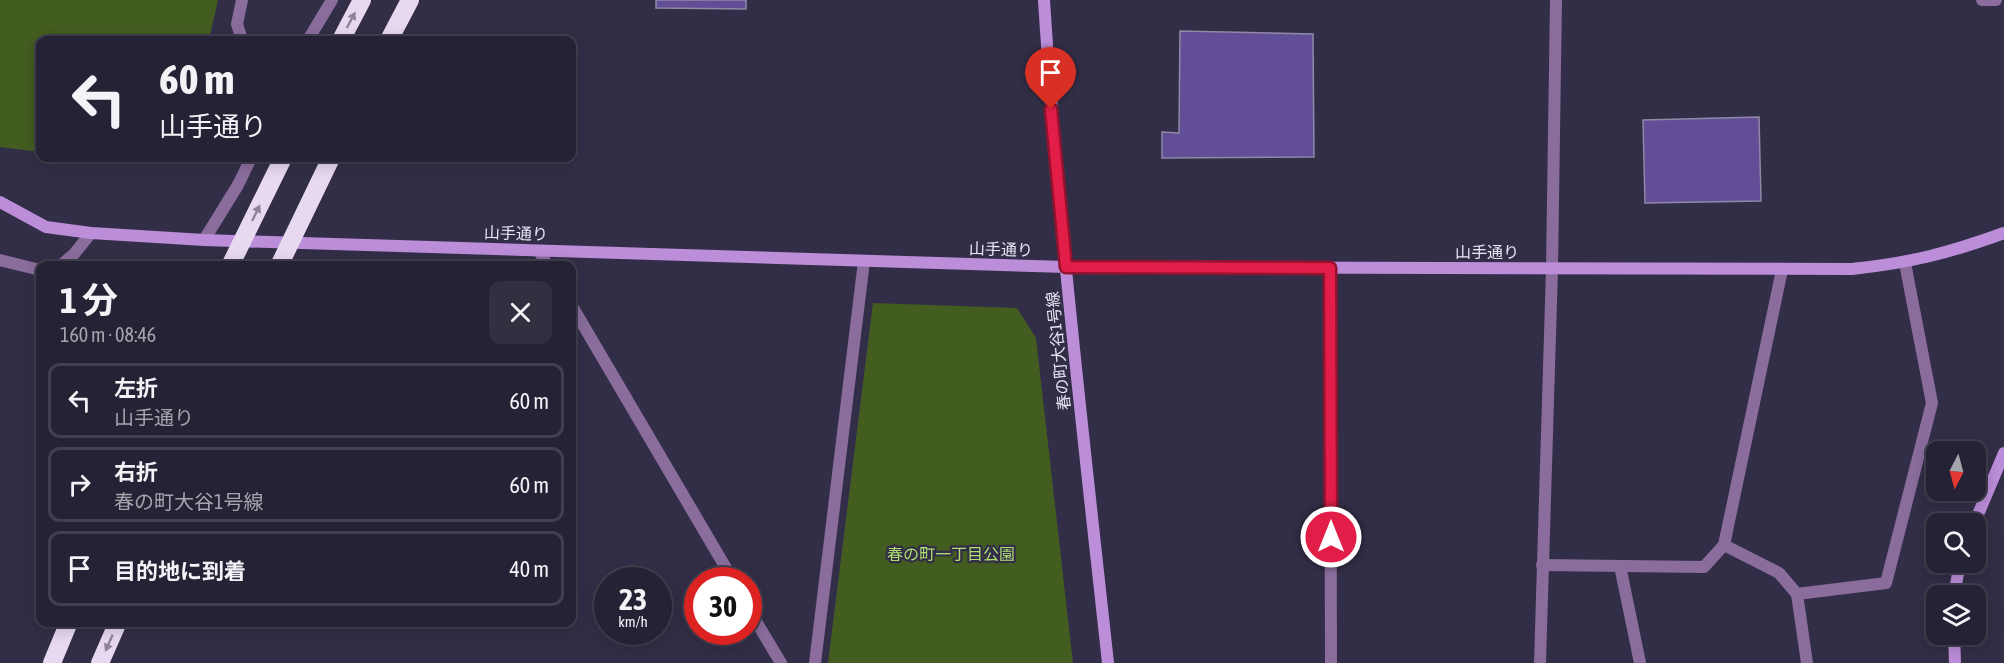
<!DOCTYPE html>
<html lang="ja">
<head>
<meta charset="utf-8">
<style>
  :root { --surface:#262235; --page:#322f41; --text:#f1f3f6; --muted:#a4a4ad; --line:#423f50 }
  body { margin:0; font-family:"Asap Condensed","Noto Sans JP",sans-serif; background:var(--page); color:var(--text); height:100vh; display:flex; flex-direction:column; font-size:22px; white-space:nowrap }
  * { box-sizing:border-box; margin:0 }
  p { font-size:20px; color:var(--muted) }
  .icon { flex:none; width:33px; height:33px; fill:none; stroke:currentColor; stroke-width:2; stroke-linecap:round; stroke-linejoin:round }
  .map { position:relative; flex:1; overflow:hidden }
  .panel { position:absolute; left:36px; top:261px; width:540px; height:366px; display:flex; flex-direction:column; background:var(--surface); border-radius:12px; box-shadow:0 3px 15px #0003,0 0 0 2px var(--line) }
  .panel>* { flex:none }
  .banner { position:absolute; left:36px; top:36px; width:540px; height:126px; border-radius:12px; box-shadow:0 3px 15px #0003,0 0 0 2px var(--line); background:#262235; color:var(--text); overflow:hidden }
  .needle { width:39px; rotate:186deg }
  .fabs { position:absolute; left:1926px; top:441px; display:grid; gap:12px }
  .fabs a { display:grid; place-items:center; width:60px; height:60px; border-radius:12px; background:var(--surface); box-shadow:0 3px 15px #0003,0 0 0 2px var(--line); font-size:30px }
  .speed { position:absolute; left:594px; top:567px; display:flex; gap:12px; font-size:30px; font-weight:700; text-align:center }
  .speed>* { display:grid; place-content:center; width:78px; height:78px; border-radius:50%; background:var(--surface); box-shadow:0 3px 15px #0003,0 0 0 2px var(--line); line-height:1 }
  .speed small { font-size:15px; font-weight:400 }
  .speed .limit { border:9px solid #d22; background:#fff; color:#111 }
  .pin { position:absolute; display:grid; place-items:center; width:51px; height:51px; color:#fff; margin:-62px -26px; border-radius:50% 50% 50% 0; rotate:-45deg; box-shadow:0 0 6px #0007 }
  .pin .icon { rotate:45deg }
  .me { position:absolute; width:66px; margin:-33px; rotate:0deg; stroke-linejoin:round; filter:drop-shadow(0 0 4px #0008) }
  .turn { display:flex; align-items:center; gap:21px; height:126px; padding:0 24px; font-size:27px }
  .turn .icon { width:78px; height:78px; stroke-width:2.5 }
  .turn b { display:block; font-size:42px; line-height:51px }
  .round { display:grid; place-items:center; flex:none; width:63px; height:63px; border-radius:12px; background:var(--page) }
  .overview { display:flex; align-items:center; justify-content:space-between; height:102px; padding:0 24px }
  h1 { font-size:36px; font-weight:700; line-height:45px }
  ul { padding:0; list-style:none }
  li { display:flex; align-items:center; gap:18px; height:75px; margin:0 12px 9px; padding:0 12px; border:3px solid var(--line); border-radius:12px }
  li div { flex:1 }
  li b { display:block; font-size:22px }
  li em { font-style:normal }
  .map>svg:first-child { display:block }
  .green { fill:#435c1f }
  .building { fill:#624e97; stroke:#8f89a7; stroke-width:1.5 }
  .lines { fill:none; stroke-linecap:round; stroke-linejoin:round }
  .lane { stroke:#8a6d9d; stroke-width:12 }
  .street { stroke:#8a6d9d; stroke-width:12 }
  .secondary { stroke:#bc8dd9; stroke-width:12 }
  .highway { stroke:#e7d9f0; stroke-width:18 }
  .highway-bridge { stroke:#e7d9f0; stroke-width:18 }
  .oneway { fill:#8d849c }
  .route-casing { stroke:#92132f; stroke-width:15 }
  .route { stroke:#e11d48; stroke-width:10 }
  .labels { text-anchor:middle; dominant-baseline:central; stroke-width:4.5; stroke-linejoin:round; paint-order:stroke }
  .street-label { font-size:16px; fill:#e7e4f4; stroke:#332e47 }
  .park-label { font-size:16px; fill:#afde72; stroke:#332e47 }
</style>
</head>
<body>
<div class="map">
<svg width="2004" height="663" viewBox="0 0 2004 663">
  <rect width="100%" height="100%" fill="#332e47"/>
  <g class="green">
    <path d="M0,0h218l-9,40h-169v112l-40,-5z"/>
    <path d="M873,303l144,5 19,30 37,325h-245z"/>
  </g>
  <g class="building">
    <path d="M656,0h90v9l-90,-1z"/>
    <path d="M1180,31l133,3 1,123 -152,1v-26l17,1z"/>
    <path d="M1759,117l2,84 -116,2 -2,-83z"/>
  </g>
  <g class="lines">
    <path class="lane" d="M242,0l-5,24 5,16"/>
    <g class="street">
      <path d="M1982,0h14"/>
      <path d="M308,40l24,-40"/>
      <path d="M204,240l34,-55 13,-27"/>
      <path d="M539,251l9,15"/>
      <path d="M0,260l40,10"/>
      <path d="M60,266l14,-12 17,-21"/>
      <path d="M1330,268l1,395"/>
      <path d="M572,306l161,274"/>
      <path d="M1724,545l55,28 18,21 89,-11 46,-180 -27,-140"/>
      <path d="M1542,565l162,2 20,-22 58,-275"/>
      <path d="M1620,566l20,97"/>
      <path d="M1797,594l10,69"/>
      <path d="M748,608l33,55"/>
      <path d="M815,663l49,-402"/>
      <path d="M1540,663l12,-394 4,-269"/>
    </g>
    <g class="secondary">
      <path d="M1044,0c14,222 40,442 64,663"/>
      <path d="M0,202l46,25 45,6 113,7 862,27 786,2c58,-6 97,-16 152,-36"/>
      <path d="M1974,524l30,-71"/>
      <path d="M1954,596l6,-34"/>
      <path d="M1954,634l1,29"/>
    </g>
    <g class="highway">
      <path d="M341,40l21,-40"/>
      <path d="M389,40l21,-40"/>
      <path d="M52,663l17,-41"/>
      <path d="M100,663l18,-41"/>
    </g>
    <g class="highway-bridge">
      <path d="M230,266l53,-108"/>
      <path d="M279,266l52,-108"/>
    </g>
  </g>
  <defs><path id="oneway-solid" d="M-6-.8H1V-3.2L6.5 0L1 3.2V.8H-6Z" transform="scale(1.5)"/></defs>
  <g class="oneway">
    <use href="#oneway-solid" transform="translate(351 20) rotate(-62)"/>
    <use href="#oneway-solid" transform="translate(256 213) rotate(-64)"/>
    <use href="#oneway-solid" transform="translate(109 643) rotate(114)"/>
  </g>
  <g class="lines">
    <defs>
      <path id="route" d="M1051,109l15,158 264,1 1,269"/>
    </defs>
    <use href="#route" class="route-casing"/>
    <use href="#route" class="route"/>
  </g>
  <g class="labels">
    <g class="street-label">
      <text transform="translate(516 233) rotate(2)">山手通り</text>
      <text transform="translate(1001 249) rotate(2)">山手通り</text>
      <text x="1487" y="252">山手通り</text>
      <text transform="translate(1058 351) rotate(-96)">春の町大谷1号線</text>
    </g>
    <g class="park-label">
      <text x="951" y="554">春の町一丁目公園</text>
    </g>
  </g>
</svg>
<div class="fabs">
<a><svg class="needle" viewBox="-14 -14 28 28"><path d="M0-13l5 13h-10z" fill="#e53935"/><path d="M0 13l5-13h-10z" fill="#a4a4ad"/></svg></a>
<a><svg class="icon" aria-label="search" viewBox="0 0 24 24"><circle cx="10" cy="10" r="6"/><path d="M15 15l6 6"/></svg></a>
<a><svg class="icon" aria-label="layers" viewBox="0 0 24 24"><path d="M12 4l9 5-9 5-9-5zM3 14l9 5 9-5"/></svg></a>
</div>
<div class="speed"><div>23<small>km/h</small></div><div class="limit">30</div></div>
<div class="pin" style="left:1051px;top:109px;background:#d93025"><svg class="icon" aria-label="arrive" viewBox="0 0 24 24"><path d="M6 21V4h12l-3 4 3 4H6"/></svg></div>
<svg class="me" style="left:1331px;top:537px" viewBox="-20 -20 40 40"><circle r="17" fill="#e11d48" stroke="#fff" stroke-width="3"/><path d="M0-11L8 9 0 5-8 9z" fill="#fff"/></svg>
<div class="banner">
<div class="turn"><svg class="icon" aria-label="left" viewBox="0 0 24 24"><path d="M17 20v-9H6M10 6l-5 5 5 5"/></svg><div><b>60 m</b>山手通り</div></div>
</div>
<section class="panel">
<div class="overview"><div><h1>1 分</h1><p>160 m · 08:46</p></div><a class="round"><svg class="icon" aria-label="close" viewBox="0 0 24 24"><path d="M6 6l12 12M18 6L6 18"/></svg></a></div>
<ul>
<li><svg class="icon" aria-label="left" viewBox="0 0 24 24"><path d="M17 20v-9H6M10 6l-5 5 5 5"/></svg><div><b>左折</b><p>山手通り</p></div><em>60 m</em></li>
<li><svg class="icon" aria-label="right" viewBox="0 0 24 24"><path d="M7 20v-9h11M14 6l5 5-5 5"/></svg><div><b>右折</b><p>春の町大谷1号線</p></div><em>60 m</em></li>
<li><svg class="icon" aria-label="arrive" viewBox="0 0 24 24"><path d="M6 21V4h12l-3 4 3 4H6"/></svg><div><b>目的地に到着</b></div><em>40 m</em></li>
</ul>
</section>
</div>
</body>
</html>
